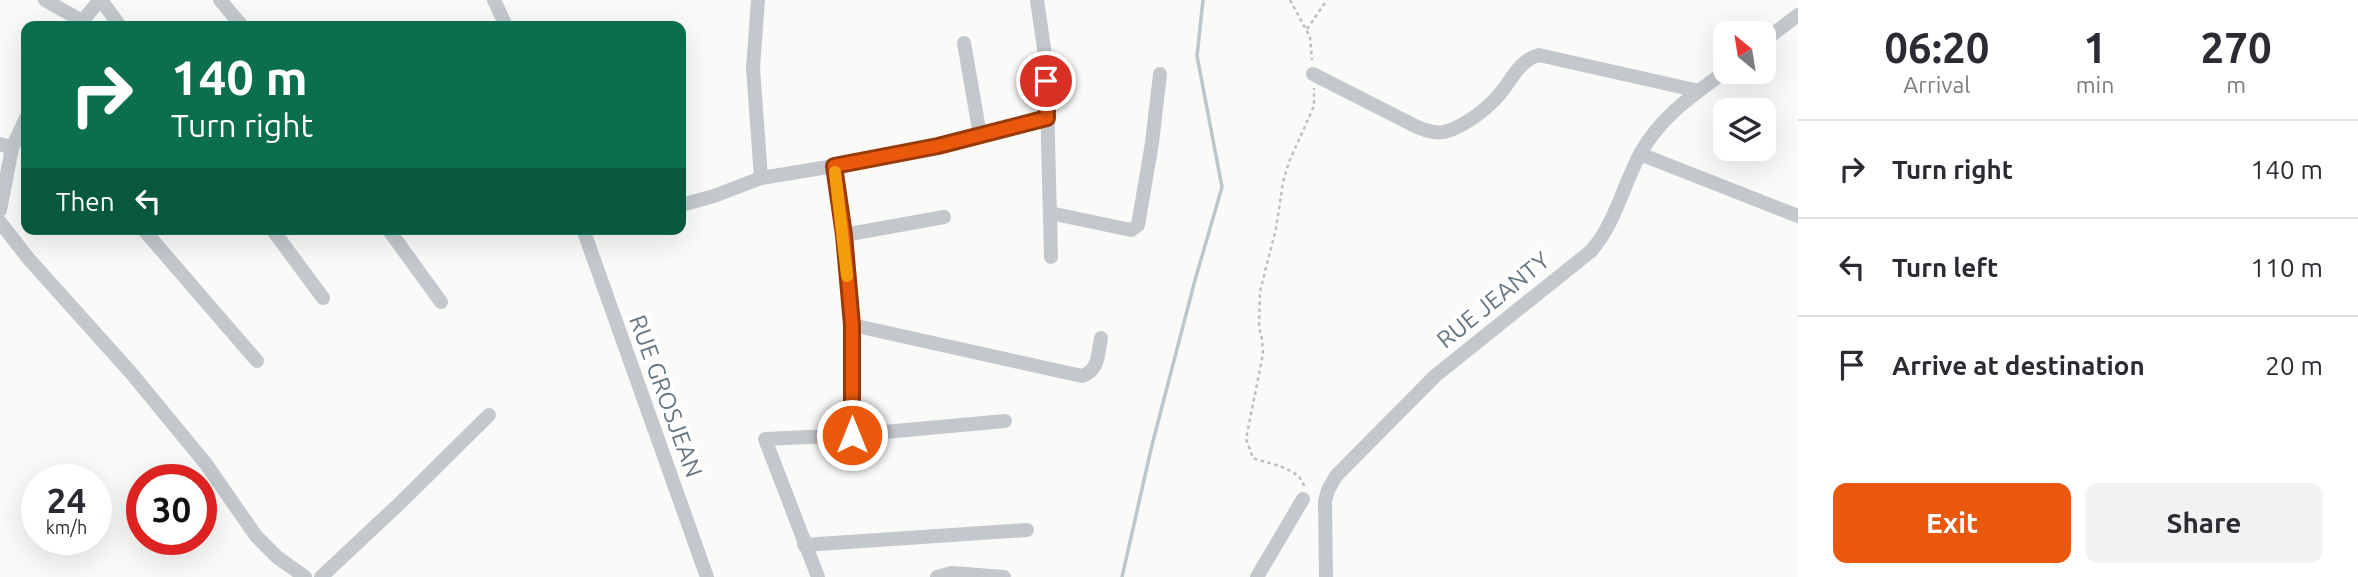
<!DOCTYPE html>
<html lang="en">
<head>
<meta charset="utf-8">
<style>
  :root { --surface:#fff; --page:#f2f2f3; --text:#2b2b33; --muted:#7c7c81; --line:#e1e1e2; --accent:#ea580c }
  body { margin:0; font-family:Ubuntu,sans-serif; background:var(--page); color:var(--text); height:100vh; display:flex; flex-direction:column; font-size:26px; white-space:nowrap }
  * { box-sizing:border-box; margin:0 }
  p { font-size:23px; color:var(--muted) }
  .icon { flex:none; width:38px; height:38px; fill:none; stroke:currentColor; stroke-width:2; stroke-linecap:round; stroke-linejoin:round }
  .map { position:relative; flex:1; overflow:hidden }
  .side { display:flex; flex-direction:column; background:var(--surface); width:560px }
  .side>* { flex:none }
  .top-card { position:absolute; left:21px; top:21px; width:665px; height:214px; border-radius:14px; box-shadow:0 7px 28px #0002; background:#0b6e4f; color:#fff; overflow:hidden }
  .needle { width:46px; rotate:330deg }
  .fabs { position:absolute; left:1713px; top:21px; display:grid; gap:14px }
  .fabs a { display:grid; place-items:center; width:63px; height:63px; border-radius:14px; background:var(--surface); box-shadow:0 7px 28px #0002; font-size:35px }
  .speed { position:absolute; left:21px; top:464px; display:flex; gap:14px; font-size:35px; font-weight:700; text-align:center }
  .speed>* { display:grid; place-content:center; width:91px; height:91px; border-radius:50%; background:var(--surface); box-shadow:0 7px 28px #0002; line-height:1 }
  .speed small { font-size:18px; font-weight:400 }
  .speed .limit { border:10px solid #d22; background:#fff; color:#111 }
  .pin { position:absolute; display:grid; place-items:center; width:60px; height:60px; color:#fff; margin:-30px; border:4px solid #fff; border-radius:50%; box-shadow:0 2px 7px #0007 }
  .me { position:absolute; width:77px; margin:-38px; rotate:0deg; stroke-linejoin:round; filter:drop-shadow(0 0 5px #0008) }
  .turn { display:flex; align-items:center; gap:24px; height:147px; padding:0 35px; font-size:32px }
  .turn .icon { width:91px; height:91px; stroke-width:2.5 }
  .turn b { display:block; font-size:49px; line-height:60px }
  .then { display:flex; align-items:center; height:66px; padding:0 35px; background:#0003; gap:14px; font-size:26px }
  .eta { display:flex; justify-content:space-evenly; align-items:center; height:119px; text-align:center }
  .eta b { font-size:42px; font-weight:700; line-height:49px }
  .action { display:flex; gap:14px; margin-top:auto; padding:14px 35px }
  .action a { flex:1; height:80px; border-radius:14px; background:var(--accent); color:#fff; font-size:28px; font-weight:700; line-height:80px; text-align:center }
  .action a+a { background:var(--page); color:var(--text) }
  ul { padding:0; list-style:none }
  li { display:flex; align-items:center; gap:21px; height:98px; padding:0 35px; border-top:2px solid var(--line) }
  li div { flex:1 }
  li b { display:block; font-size:26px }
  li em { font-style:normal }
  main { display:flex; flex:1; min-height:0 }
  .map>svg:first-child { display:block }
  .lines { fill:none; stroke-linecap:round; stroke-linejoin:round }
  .stream { stroke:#bbc7cb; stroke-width:3.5 }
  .path { stroke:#bbbfc2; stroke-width:2.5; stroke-dasharray:3.5 3.5; stroke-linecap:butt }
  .minor { stroke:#c3c8cc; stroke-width:14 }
  .route-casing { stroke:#983908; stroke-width:18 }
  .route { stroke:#ea580c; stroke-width:12 }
  .slow { stroke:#f59e0b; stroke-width:12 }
  .labels { text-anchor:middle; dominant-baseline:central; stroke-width:7; stroke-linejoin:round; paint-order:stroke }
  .street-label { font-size:24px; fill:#657683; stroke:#fff }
</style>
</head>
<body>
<main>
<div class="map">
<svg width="1798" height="577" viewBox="0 0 1798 577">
  <rect width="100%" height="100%" fill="#fafaf8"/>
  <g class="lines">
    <path class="stream" d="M1122,577l30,-132 43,-165 27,-93 -25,-131 6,-56"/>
    <g class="path">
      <path d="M1290,0l20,37 2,23"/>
      <path d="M1307,29l20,-29"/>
      <path d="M1304,486c-4,-18 -35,-22 -51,-28l-7,-19 17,-85 -1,-15 -3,-12 1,-36 16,-62 7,-47 6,-20 25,-56v-18"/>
    </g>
    <g class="minor">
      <path d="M45,0l37,21"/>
      <path d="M101,0l19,26"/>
      <path d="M220,0l22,26"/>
      <path d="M494,0l12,26"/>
      <path d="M1037,0l9,62 5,195"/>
      <path d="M78,26l22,-26"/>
      <path d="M1764,41l34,-26"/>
      <path d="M964,43l16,92"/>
      <path d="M1313,74l104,53c9,3 17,7 27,5 18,-4 42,-22 54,-36 14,-16 20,-35 41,-41l160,36"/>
      <path d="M0,144l12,4 14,-30"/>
      <path d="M1640,154l158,62"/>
      <path d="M834,166l104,-20 109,-28"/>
      <path d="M761,178l73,-12 10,69 8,90v110"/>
      <path d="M681,205l33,-9 47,-18 -8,-110 5,-68"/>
      <path d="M0,210l12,-62"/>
      <path d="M1050,213l81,17 7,-5 14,-82 8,-69"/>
      <path d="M0,222l28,36 104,116 74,90 50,72 21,21 28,20"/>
      <path d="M143,229l114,132"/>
      <path d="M272,229l51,69"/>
      <path d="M388,229l53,73"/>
      <path d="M583,229l124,348"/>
      <path d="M844,235l100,-18"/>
      <path d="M852,325l230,51c17,-5 16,-23 19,-38"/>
      <path d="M804,545l223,-15"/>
      <path d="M321,577l78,-73 90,-89"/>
      <path d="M818,577l-53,-138 87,-4 153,-14"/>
      <path d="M937,577l15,-4 52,4"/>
      <path d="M1257,577l46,-78"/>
      <path d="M1326,577l-1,-76 3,-11 8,-14 99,-100 156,-125c24,-27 32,-65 49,-97 20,-37 53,-59 86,-83"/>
    </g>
  </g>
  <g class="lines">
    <defs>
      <path id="route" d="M852,435v-110l-8,-90 -10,-69 104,-20 109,-28 -1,-37"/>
    </defs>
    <use href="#route" class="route-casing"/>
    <use href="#route" class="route"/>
    <path class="slow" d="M835,172l12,104"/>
  </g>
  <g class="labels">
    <g class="street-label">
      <text transform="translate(1493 300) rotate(-39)">RUE JEANTY</text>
      <text transform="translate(666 396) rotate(70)">RUE GROSJEAN</text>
    </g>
  </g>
</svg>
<div class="fabs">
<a><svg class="needle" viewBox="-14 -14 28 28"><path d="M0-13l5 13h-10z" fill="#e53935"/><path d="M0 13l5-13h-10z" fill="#7c7c81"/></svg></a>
<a><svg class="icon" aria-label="layers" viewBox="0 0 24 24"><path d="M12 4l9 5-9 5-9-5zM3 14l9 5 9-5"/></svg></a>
</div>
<div class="speed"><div>24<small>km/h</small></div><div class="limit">30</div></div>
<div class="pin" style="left:1046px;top:81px;background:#d93025"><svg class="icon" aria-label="arrive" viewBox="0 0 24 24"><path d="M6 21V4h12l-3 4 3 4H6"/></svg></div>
<svg class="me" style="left:852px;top:435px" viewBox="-20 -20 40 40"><circle r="17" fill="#ea580c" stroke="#fff" stroke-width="3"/><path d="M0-11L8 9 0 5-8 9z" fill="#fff"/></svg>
<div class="top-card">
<div class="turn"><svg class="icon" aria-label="right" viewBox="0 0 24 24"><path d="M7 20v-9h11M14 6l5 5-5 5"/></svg><div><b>140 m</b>Turn right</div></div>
<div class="then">Then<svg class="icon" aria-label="left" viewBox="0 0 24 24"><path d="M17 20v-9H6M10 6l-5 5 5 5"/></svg></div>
</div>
</div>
<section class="side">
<div class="eta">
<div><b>06:20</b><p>Arrival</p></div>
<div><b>1</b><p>min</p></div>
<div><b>270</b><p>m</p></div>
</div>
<ul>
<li><svg class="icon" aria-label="right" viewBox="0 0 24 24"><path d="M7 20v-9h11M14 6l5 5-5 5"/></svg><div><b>Turn right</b></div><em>140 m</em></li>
<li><svg class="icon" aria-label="left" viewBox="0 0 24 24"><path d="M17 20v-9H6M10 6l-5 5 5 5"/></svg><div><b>Turn left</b></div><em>110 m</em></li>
<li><svg class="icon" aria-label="arrive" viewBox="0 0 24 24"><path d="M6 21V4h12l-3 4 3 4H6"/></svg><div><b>Arrive at destination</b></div><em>20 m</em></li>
</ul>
<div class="action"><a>Exit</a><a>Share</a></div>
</section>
</main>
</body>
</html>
